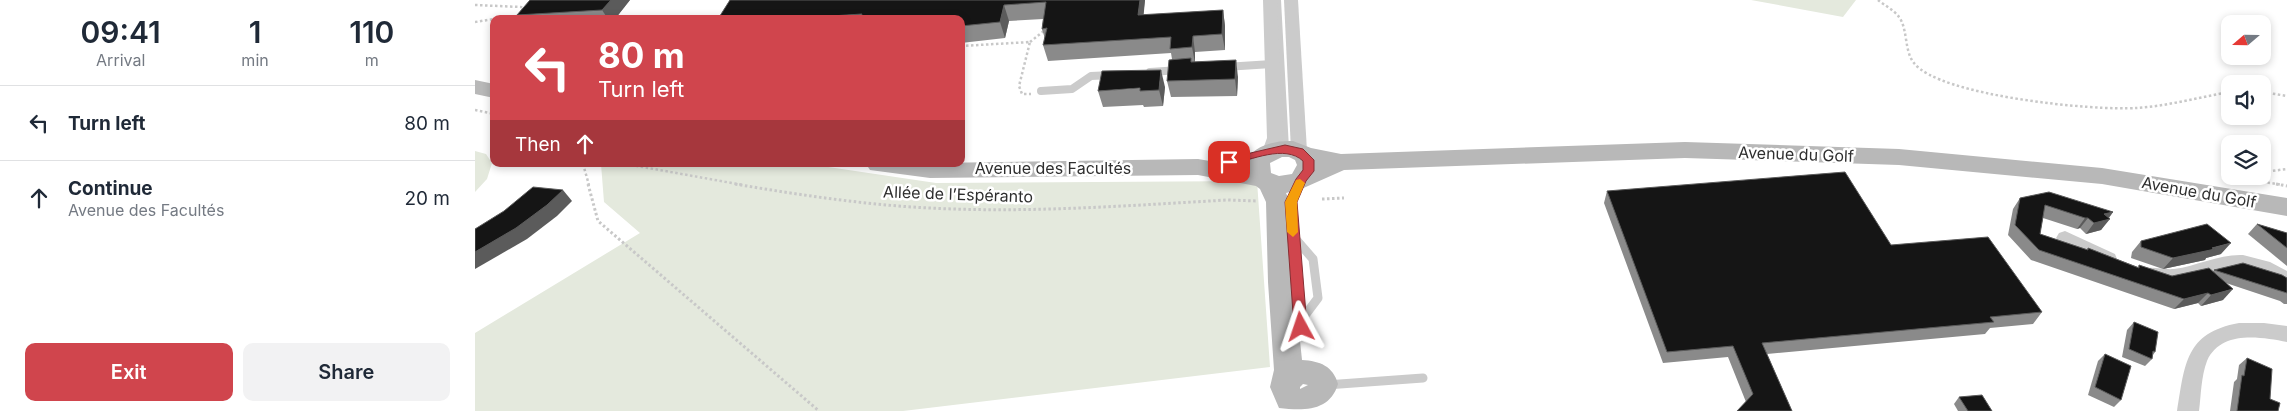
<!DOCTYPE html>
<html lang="en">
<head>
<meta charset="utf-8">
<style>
  :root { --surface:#fff; --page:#f2f2f3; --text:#1f2937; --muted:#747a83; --line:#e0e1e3; --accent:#d0454d }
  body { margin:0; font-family:Inter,sans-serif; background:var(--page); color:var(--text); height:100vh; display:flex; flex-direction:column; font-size:19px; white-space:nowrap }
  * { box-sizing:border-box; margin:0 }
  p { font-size:16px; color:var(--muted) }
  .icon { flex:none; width:28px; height:28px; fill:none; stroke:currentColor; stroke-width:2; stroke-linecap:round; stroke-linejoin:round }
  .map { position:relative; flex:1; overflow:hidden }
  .side { display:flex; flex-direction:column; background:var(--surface); width:475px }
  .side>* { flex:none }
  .hud { position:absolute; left:15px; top:15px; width:475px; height:152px; border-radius:10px; box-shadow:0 2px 8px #0003; background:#d0454d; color:#fff; overflow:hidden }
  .needle { width:32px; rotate:250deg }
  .fabs { position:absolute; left:1746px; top:15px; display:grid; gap:10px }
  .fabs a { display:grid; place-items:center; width:50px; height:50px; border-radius:10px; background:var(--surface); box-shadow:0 2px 8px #0003; font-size:25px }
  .pin { position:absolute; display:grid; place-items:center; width:42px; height:42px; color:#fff; margin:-21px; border-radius:10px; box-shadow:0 2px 8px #0006 }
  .me { position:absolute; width:55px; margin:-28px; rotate:355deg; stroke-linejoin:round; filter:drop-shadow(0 0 4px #0008) }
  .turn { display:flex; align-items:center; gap:18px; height:105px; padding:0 25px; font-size:22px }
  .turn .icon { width:65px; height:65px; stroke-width:2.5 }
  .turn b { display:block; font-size:35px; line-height:42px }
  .then { display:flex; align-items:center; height:48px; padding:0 25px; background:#0003; gap:10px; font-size:19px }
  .eta { display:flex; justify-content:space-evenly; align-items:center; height:85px; text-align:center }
  .eta b { font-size:30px; font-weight:600; line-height:35px }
  .action { display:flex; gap:10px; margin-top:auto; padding:10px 25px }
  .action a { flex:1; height:58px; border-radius:10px; background:var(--accent); color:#fff; font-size:20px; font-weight:600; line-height:58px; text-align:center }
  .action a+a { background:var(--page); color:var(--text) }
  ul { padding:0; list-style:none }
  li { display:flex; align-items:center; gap:15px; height:75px; padding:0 25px; border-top:1px solid var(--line) }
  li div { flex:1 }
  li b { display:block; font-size:19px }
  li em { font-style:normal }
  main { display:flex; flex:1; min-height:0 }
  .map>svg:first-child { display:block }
  .green { fill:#e4e9dd }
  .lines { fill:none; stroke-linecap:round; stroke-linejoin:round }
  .path-far1 { stroke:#c8c8c8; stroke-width:2.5; stroke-dasharray:2.5 2.5; stroke-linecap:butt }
  .path { stroke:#c8c8c8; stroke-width:3; stroke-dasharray:2.5 2.5; stroke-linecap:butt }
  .lane-far1 { stroke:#cbcbcb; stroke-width:8 }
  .lane { stroke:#cbcbcb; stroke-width:9 }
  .street { fill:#cbcbcb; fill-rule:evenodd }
  .secondary { fill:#b8b8b8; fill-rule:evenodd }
  .wall { fill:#8a8a8a }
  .shaded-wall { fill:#5b5b5b }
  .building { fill:#151515; stroke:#5b5b5b }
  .route { fill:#d0454d; stroke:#872d32 }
  .slow { fill:#f59e0b }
  .labels { text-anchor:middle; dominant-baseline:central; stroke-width:5; stroke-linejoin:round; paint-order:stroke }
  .street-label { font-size:16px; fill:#2e2e2e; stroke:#fff }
</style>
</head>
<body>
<main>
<section class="side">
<div class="eta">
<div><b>09:41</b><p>Arrival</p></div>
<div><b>1</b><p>min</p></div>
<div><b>110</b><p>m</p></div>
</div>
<ul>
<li><svg class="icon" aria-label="left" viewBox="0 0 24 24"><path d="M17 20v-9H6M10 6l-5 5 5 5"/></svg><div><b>Turn left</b></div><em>80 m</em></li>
<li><svg class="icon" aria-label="ahead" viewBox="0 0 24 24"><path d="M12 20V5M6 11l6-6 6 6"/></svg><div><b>Continue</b><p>Avenue des Facultés</p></div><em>20 m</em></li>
</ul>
<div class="action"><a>Exit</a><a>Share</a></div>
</section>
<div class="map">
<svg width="1812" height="411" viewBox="0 0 1812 411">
  <rect width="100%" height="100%" fill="#fff"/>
  <g class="green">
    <path d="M1276,0h105l-13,17z"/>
    <path d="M0,151l11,3 6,9 -5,16 -12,13z"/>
    <path d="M126,164h207l128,19 321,-2 13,186 -367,44h-428v-78l165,-100 -36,-31z"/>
  </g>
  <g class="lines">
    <g class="path-far1">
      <path d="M1403,0c6,5 16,10 21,17 9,12 5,34 15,46 25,33 180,48 223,45 31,-2 62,-11 93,-16"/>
      <path d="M0,5l46,2 5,3"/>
      <path d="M22,19l24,-4"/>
      <path d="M0,22l19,-3"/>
      <path d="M555,42l15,-12"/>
      <path d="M486,46l69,-4 -11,44 3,8h9"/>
      <path d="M1788,92l24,4"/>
      <path d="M0,110l19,4"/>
      <path d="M108,164l6,21"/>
      <path d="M151,164l117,21"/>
      <path d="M1788,172l24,-3"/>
      <path d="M1781,176l2,5 25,4"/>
    </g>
    <g class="path">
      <path d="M113,184l10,37 221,190"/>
      <path d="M260,184c59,10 118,19 177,23 105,7 210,-1 315,-7l30,1"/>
      <path d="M1801,184l11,2"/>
      <path d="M847,199l22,-1"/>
    </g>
    <g class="lane-far1">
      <path d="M802,0l8,149"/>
      <path d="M750,67l47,-3"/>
      <path d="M675,72l30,-2"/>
      <path d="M566,91l31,-2 19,-13 21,-1"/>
    </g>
    <g class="lane">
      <path d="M818,236l20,23 5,39 -18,24"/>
      <path d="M851,385l97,-7"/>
    </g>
    <g class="street">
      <path d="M788,0h14l6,138 -7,18 -6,2 -6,-2 -2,-4 5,-14z"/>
      <path d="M809,0h14l9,151 -2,4 -6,2 -6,-2 -2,-4z"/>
      <path d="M1590,231l50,23 2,5 -2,5 -7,2 -7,-2 -42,-21 -3,-5 3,-5z"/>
      <path d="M1768,255l27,7 17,9v17c-18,-5 -29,-19 -50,-19 -35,0 -58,22 -95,10l-2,-5 2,-5c11,-3 21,1 32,0 23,-3 45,-15 69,-14z"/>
      <path d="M1764,323h25l23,3v16c-27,-5 -66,-12 -80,19 -6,16 -6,34 -8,50h-22c8,-47 8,-78 62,-88z"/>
    </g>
    <g class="secondary">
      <path d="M0,80l19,4v14l-19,-4z"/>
      <path d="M818,141l18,7 30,6 344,-12 214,7 203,19 185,30v18l-185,-32 -203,-19 -214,-7 -341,12 -45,20 -13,3 4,9 4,80 8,78c18,1 31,6 36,24 -8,27 -33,27 -59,24l-9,-21 4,-17 -6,-88 -2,-80 -6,-13 -4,-3 -58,-11 -268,3 -60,-8 -4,-6 332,-5 47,8c3,-21 30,-27 48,-26zM807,157h7l6,3 2,5 -5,9 -13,2 -8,-3 -1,-10zM828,384l5,1 -8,4v-2z"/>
    </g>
  </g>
  <g class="wall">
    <path d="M55,0h100l-15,19h-95l-3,-4z"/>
    <path d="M255,0h415l-2,15 80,-5 2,16v24l-30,2v10l43,15 -1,19 -66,1 -4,-16 5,-22 -1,-6 -123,8 -5,-16 2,-6 -3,-10 1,-10 -34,2 -4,17 -44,5v-24h-243z"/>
    <path d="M690,87l-2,19 -19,1 -1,-2 -40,2 -5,-16z"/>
    <path d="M1132,191l284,54 151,67 -9,12 -43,4 -5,6 -218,20 25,57 -46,-9 -18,-45 -65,6 -59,-160z"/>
    <path d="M1545,198l93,14 -12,18 -15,4 -6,-6 -3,1 -34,-11 -3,16 46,16 2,-2 50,19 1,-2 33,11 41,-4 1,-2 73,8v26h-3l-4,-3 -54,-18 -3,17 -22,6 -3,-3 -24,6 -143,-49 -23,-25 5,-26z"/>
    <path d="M1782,224l30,9v33l-39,-32z"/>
    <path d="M1666,241l80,13 -15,4 -1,2 -42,9 -32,-11 1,-6z"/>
    <path d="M1659,322l21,30 -2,3 -1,4 -7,7 -23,-9 5,-27z"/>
    <path d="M1630,354l16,46 -7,7 -26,-12 10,-34z"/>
    <path d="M1772,358l23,41 8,12h-48l4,-29 3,-3 2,-14z"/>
    <path d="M1484,397l33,14h-34l-4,-7z"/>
  </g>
  <g class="shaded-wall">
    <path d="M136,0h19l-15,19h-7l-6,-9z"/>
    <path d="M665,0h5l-3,32 -4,-17z"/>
    <path d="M529,5l5,16 -4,17 -5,-16z"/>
    <path d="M748,10l2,16v24l-3,-16z"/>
    <path d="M718,36l2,16v11l-3,-16z"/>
    <path d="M761,60l2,17 -1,19 -2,-17z"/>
    <path d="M686,70l4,17 -2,19 -4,-16z"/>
    <path d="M88,190l9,11 -15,15 -30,23 -52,30v-17z"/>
    <path d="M1638,212l-6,8 3,-1 -9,11 -15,4 8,-11 10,-9z"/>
    <path d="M1610,218h3l-8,10 -3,1z"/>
    <path d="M1756,243l-10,11 -15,4 -1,2 -42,9 10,-11z"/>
    <path d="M1758,289l-10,11 -22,6 10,-11z"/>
    <path d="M1733,293l-10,10 -24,6 10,-10z"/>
  </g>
  <g class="building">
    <path d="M55,0h81l-9,10 -85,5z"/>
    <path d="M255,0h410l-2,15 85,-5 -1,24 -29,2 -1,11 -22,2 1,-12 -128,8 4,-17 -5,1 4,-27 -42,3 -4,17 -39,4v-7h-101l2,-5 -77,5h-67z"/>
    <path d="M716,58v4l45,-2 -1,19 -68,2 2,-21z"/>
    <path d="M686,70l-2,20 -19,1v-3l-42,3 4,-20z"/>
    <path d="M1370,172l46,73 97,-8 54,75 -52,5 4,5 -232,21 30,68h-55l16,-17 -20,-48 -66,6 -60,-161z"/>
    <path d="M58,187l30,3 -16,15 -31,23 -41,24v-23l29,-18z"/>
    <path d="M1574,192l64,20 -9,2 6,5 -16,4 -6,-5h-3l-40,-13 -5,29 48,16v-2l51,20v-3l33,11 37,-8 24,21 -22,6 -3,-2 -24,6 -145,-49 -24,-25 5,-27z"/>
    <path d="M1732,224l24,19 -19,5 3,1 -42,9 -32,-11v-6z"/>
    <path d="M1782,224l30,9v15z"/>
    <path d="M1768,263l39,12 5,3v15l-73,-23z"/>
    <path d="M1659,322l24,10 -3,20 -2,-1 -1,8 -23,-10z"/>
    <path d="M1630,354l26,12 -10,34 -26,-13z"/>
    <path d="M1772,358l25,11 -2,30 10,4 -2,8h-41l5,-36 2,1z"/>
    <path d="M1507,395l10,16h-24l-9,-14z"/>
  </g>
  <path class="route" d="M810,145l18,4 11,11v11l-8,10 -9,21 10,125 -2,4h-9l-2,-4 -9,-125 11,-23 7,-9v-9c-18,-17 -52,-1 -74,4l-6,-3 6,-4z"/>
  <path class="slow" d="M825,179l5,4 -8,19 1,30 -5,5 -6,-5 -2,-30 11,-22z"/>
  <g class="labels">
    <g class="street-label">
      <text transform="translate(1321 154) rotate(2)">Avenue du Golf</text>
      <text x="578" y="168">Avenue des Facultés</text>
      <text transform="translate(1724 192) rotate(10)">Avenue du Golf</text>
      <text transform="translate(483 194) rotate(2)">Allée de l’Espéranto</text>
    </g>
  </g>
</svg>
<div class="fabs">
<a><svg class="needle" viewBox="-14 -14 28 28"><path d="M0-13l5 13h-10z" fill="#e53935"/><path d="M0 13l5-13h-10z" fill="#747a83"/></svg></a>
<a><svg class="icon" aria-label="sound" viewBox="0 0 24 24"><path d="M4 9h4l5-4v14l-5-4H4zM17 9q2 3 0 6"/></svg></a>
<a><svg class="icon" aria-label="layers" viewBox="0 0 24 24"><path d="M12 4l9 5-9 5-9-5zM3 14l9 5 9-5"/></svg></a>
</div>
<div class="pin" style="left:754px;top:162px;background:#d93025"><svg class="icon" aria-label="arrive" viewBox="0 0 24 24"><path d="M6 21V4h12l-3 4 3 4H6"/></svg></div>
<svg class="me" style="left:826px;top:327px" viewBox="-20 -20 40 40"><path d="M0-17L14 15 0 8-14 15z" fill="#d0454d" stroke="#fff" stroke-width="4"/></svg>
<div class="hud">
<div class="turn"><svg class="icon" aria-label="left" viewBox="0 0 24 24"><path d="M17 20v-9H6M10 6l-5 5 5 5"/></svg><div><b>80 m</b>Turn left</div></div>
<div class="then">Then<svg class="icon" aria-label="ahead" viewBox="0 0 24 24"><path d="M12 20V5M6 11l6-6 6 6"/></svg></div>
</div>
</div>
</main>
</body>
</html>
